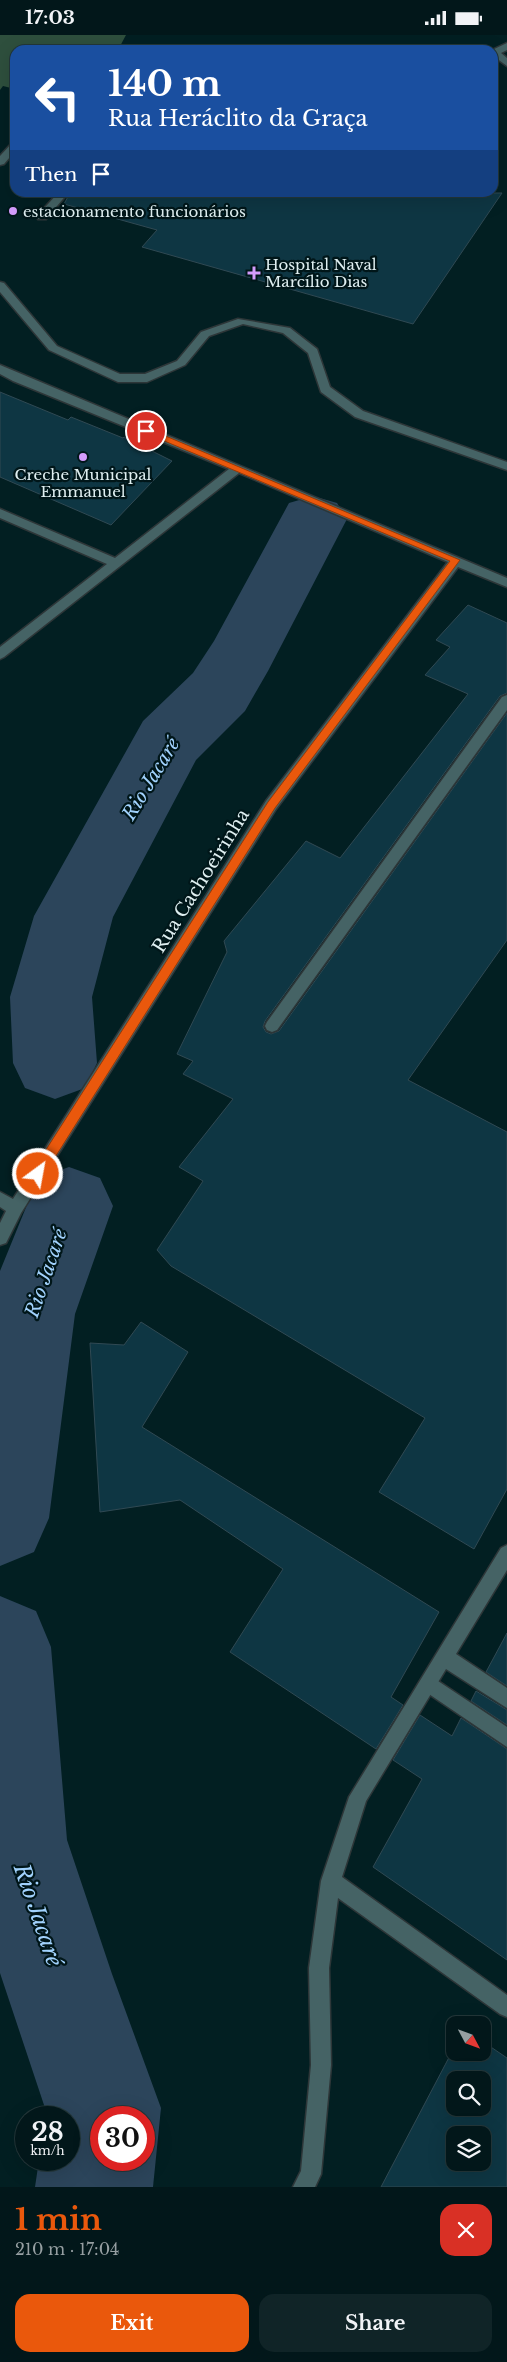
<!DOCTYPE html>
<html lang="en">
<head>
<meta charset="utf-8">
<style>
  :root { --surface:#02171a; --page:#102427; --text:#f1f3f6; --muted:#969fa2; --line:#233639; --accent:#ea580c }
  body { margin:0; font-family:"Libre Baskerville",serif; background:var(--page); color:var(--text); height:100vh; display:flex; flex-direction:column; font-size:19px; white-space:nowrap }
  * { box-sizing:border-box; margin:0 }
  p { font-size:16px; color:var(--muted) }
  .icon { flex:none; width:28px; height:28px; fill:none; stroke:currentColor; stroke-width:2; stroke-linecap:round; stroke-linejoin:round }
  .map { position:relative; height:2152px; overflow:hidden }
  .panel { display:flex; flex-direction:column; background:var(--surface); flex:1 }
  .panel>* { flex:none }
  .top-card { position:absolute; left:10px; top:10px; width:488px; height:152px; border-radius:15px; box-shadow:0 5px 20px #0002,0 0 0 1px var(--line); background:#1a4fa0; color:#fff; overflow:hidden }
  .needle { width:32px; rotate:131deg }
  .tools { position:absolute; left:446px; top:1981px; display:grid; gap:10px }
  .tools a { display:grid; place-items:center; width:45px; height:45px; border-radius:10px; background:var(--surface); box-shadow:0 5px 20px #0002,0 0 0 1px var(--line); font-size:25px }
  .speed { position:absolute; left:15px; top:2071px; display:flex; gap:10px; font-size:25px; font-weight:700; text-align:center }
  .speed>* { display:grid; place-content:center; width:65px; height:65px; border-radius:50%; background:var(--surface); box-shadow:0 5px 20px #0002,0 0 0 1px var(--line); line-height:1 }
  .speed small { font-size:12px; font-weight:400 }
  .speed .limit { border:8px solid #d22; background:#fff; color:#111 }
  .pin { position:absolute; display:grid; place-items:center; width:42px; height:42px; color:#fff; margin:-21px; border:2px solid #fff; border-radius:50%; box-shadow:0 1px 5px #0007 }
  .me { position:absolute; width:55px; margin:-28px; rotate:32deg; stroke-linejoin:round; filter:drop-shadow(0 0 4px #0008) }
  .turn { display:flex; align-items:center; gap:18px; height:105px; padding:0 15px; font-size:22px }
  .turn .icon { width:65px; height:65px; stroke-width:2.5 }
  .turn b { display:block; font-size:35px; line-height:42px }
  .then { display:flex; align-items:center; height:48px; padding:0 15px; background:#0003; gap:10px; font-size:19px }
  .round { display:grid; place-items:center; flex:none; width:52px; height:52px; border-radius:15px; background:var(--page) }
  .head { display:flex; align-items:center; justify-content:space-between; height:85px; padding:0 15px }
  h1 { font-size:30px; font-weight:700; line-height:38px; color:var(--accent) }
  .button { display:flex; gap:10px; margin-top:auto; padding:10px 15px }
  .button a { flex:1; height:58px; border-radius:15px; background:var(--accent); color:#fff; font-size:20px; font-weight:700; line-height:58px; text-align:center }
  .button a+a { background:var(--page); color:var(--text) }
  .status { display:flex; justify-content:space-between; align-items:center; height:35px; padding:0 25px; background:var(--surface); direction:ltr }
  .status svg { height:14px; fill:currentColor }
  .map>svg:first-child { display:block }
  .forest { fill:#2e4f3d }
  .lines { fill:none; stroke-linecap:round; stroke-linejoin:round }
  .river { fill:#2c455b; fill-rule:evenodd }
  .building { fill:#0e3643; stroke:#304953; fill-rule:evenodd }
  .lane-casing { stroke:#2d3638; stroke-width:3 }
  .street-casing { stroke:#2d3638; stroke-width:3 }
  .lane { fill:#456365; fill-rule:evenodd }
  .street { fill:#456365; fill-rule:evenodd }
  .route { fill:#ea580c; stroke:#983908 }
  .poi-dot { fill:#d39cfc; stroke:#001619; stroke-width:2 }
  .labels { text-anchor:middle; dominant-baseline:central; stroke-width:4.5; stroke-linejoin:round; paint-order:stroke }
  .far-poi-label { font-size:15px; fill:#dfeff1; stroke:#001619; text-anchor:start }
  .street-label { font-size:18px; fill:#dfeff1; stroke:#001619 }
  .water-label { font-size:19px; font-style:italic; fill:#a1d2fd; stroke:#001619 }
  .near-water-label { font-size:22px; font-style:italic; fill:#a1d2fd; stroke:#001619 }
</style>
</head>
<body>
<div class="status"><b>17:03</b><svg viewBox="0 0 49 12"><path d="M0 12V9h3v3zM5 12V6h3v6zM10 12V3h3v9zM15 12V0h3v12zM26 1h20v11H26zM47 4h2v5h-2z"/></svg></div>
<div class="map">
<svg width="507" height="2152" viewBox="0 0 507 2152">
  <rect width="100%" height="100%" fill="#021f22"/>
  <path class="forest" d="M0,0h126l-8,15h-103v39l-12,-3 -3,4z"/>
  <g class="lines">
    <g class="river">
      <path d="M313,461l24,7 10,16 -79,152 -23,40 -49,49 -83,157 -21,80 5,66 -12,25 -30,11 -30,-11 -12,-25 -3,-66 24,-81 109,-195 50,-48 21,-32 75,-138z"/>
      <path d="M69,1132l31,11 13,28 -38,108 -26,204 -15,34 -34,14v-295l38,-93z"/>
      <path d="M0,1561l36,15 15,36 16,193 45,134 49,134 -8,79h-118l4,-27h30v-43h-25l1,-9 -45,-135zM101,2082h43v43h-43z"/>
    </g>
  </g>
  <g class="building">
    <path d="M70,158h432l-89,131 -271,-77 15,-17 -93,-26z"/>
    <path d="M0,357l68,28 3,-3 52,21 1,-1 48,24 -61,64 -111,-48z"/>
    <path d="M468,570l39,18v70l-7,3 -235,325 -2,6 3,5 5,2 8,-3 228,-318v227l-99,140 99,52v357l-33,60 -95,-57 46,-74 -254,-152 -14,-16 46,-69 -24,-14 54,-68 -50,-25 10,-13 -16,-7 50,-102 -3,-11 82,-100 34,17 128,-164 -43,-19 25,-28 -14,-7z"/>
    <path d="M141,1287l47,30 -46,75 297,185 -48,85 12,8 -27,44 -146,-97 53,-83 -103,-69 -80,12 -10,-169 34,2z"/>
    <path d="M507,1598v53l-21,-14z"/>
    <path d="M476,1656l31,19v15l-36,-24z"/>
    <path d="M420,1680l32,21 9,-18 46,31v211l-134,-93 49,-88 -29,-19z"/>
    <path d="M482,2006l25,17v129h-126l74,-141v7h27zM455,2045h27v27h-27zM455,2100h27v28h-27z"/>
  </g>
  <g class="lines">
    <defs>
      <g id="lane">
        <path d="M507,8v7l-6,3 6,5v8l-15,-11v-5z"/>
        <path d="M15,107v9l-11,13 -4,1v-9l12,-13z"/>
        <path d="M58,158h10l-22,26h-8v-4z"/>
        <path d="M0,247l4,1 53,63 63,28h25l32,-13 24,-29 37,-13 52,9 27,21 13,38 33,24 144,51v8l-152,-53 -34,-25 -13,-39 -25,-20 -40,-9 -34,12 -24,29 -38,17h-29l-69,-32 -49,-58z"/>
        <path d="M507,660v15l-230,320 -5,2 -5,-2 -2,-4 2,-4 235,-325z"/>
        <path d="M429,1640l78,52v20l-84,-57 -3,-6 3,-6z"/>
      </g>
      <g id="street">
        <path d="M0,330l507,213v9l-49,-20 -182,242 -255,404 -15,30 -6,2v-22l6,-12 -6,-4v-15l13,7 253,-398 182,-239 -209,-89 -235,184 -4,2v-12l107,-83 -107,-46v-9l115,49 114,-89 -216,-88 -13,-7z"/>
        <path d="M507,1510v25l-51,84 51,34v20l-61,-39 -80,132 -24,76 165,118v22l-7,-3 -162,-116 -9,70 2,97 -10,109 -6,13h-22l8,-16 10,-106 -2,-97 12,-87 28,-84 152,-249z"/>
      </g>
    </defs>
    <use href="#lane" class="lane-casing"/>
    <use href="#street" class="street-casing"/>
    <use href="#lane" class="lane"/>
    <use href="#street" class="street"/>
  </g>
  <path class="route" d="M143,394h6l311,131 -185,248 -233,370 -4,1 -6,-5 1,-4 235,-368 182,-241 -307,-129z"/>
  <g class="poi-dot">
    <circle cx="13" cy="176" r="5"/>
    <path d="M251.5 230.5h5v5h5v5h-5v5h-5v-5h-5v-5h5z"/>
    <circle cx="83" cy="422" r="5"/>
  </g>
  <g class="labels">
    <g class="far-poi-label">
      <text x="23" y="176">estacionamento funcionários</text>
      <text x="265" y="229">Hospital Naval<tspan x="265" dy="17">Marcílio Dias</tspan></text>
      <text x="83" y="439" text-anchor="middle">Creche Municipal<tspan x="83" dy="17">Emmanuel</tspan></text>
    </g>
    <g class="street-label">
      <text transform="translate(201 846) rotate(-58)">Rua Cachoeirinha</text>
    </g>
    <g class="water-label">
      <text transform="translate(151 744) rotate(-59)">Rio Jacaré</text>
      <text transform="translate(46 1238) rotate(-71)">Rio Jacaré</text>
    </g>
    <g class="near-water-label">
      <text transform="translate(38 1880) rotate(71)">Rio Jacaré</text>
    </g>
  </g>
</svg>
<div class="tools">
<a><svg class="needle" viewBox="-14 -14 28 28"><path d="M0-13l5 13h-10z" fill="#e53935"/><path d="M0 13l5-13h-10z" fill="#969fa2"/></svg></a>
<a><svg class="icon" aria-label="search" viewBox="0 0 24 24"><circle cx="10" cy="10" r="6"/><path d="M15 15l6 6"/></svg></a>
<a><svg class="icon" aria-label="layers" viewBox="0 0 24 24"><path d="M12 4l9 5-9 5-9-5zM3 14l9 5 9-5"/></svg></a>
</div>
<div class="speed"><div>28<small>km/h</small></div><div class="limit">30</div></div>
<div class="pin" style="left:146px;top:396px;background:#d93025"><svg class="icon" aria-label="arrive" viewBox="0 0 24 24"><path d="M6 21V4h12l-3 4 3 4H6"/></svg></div>
<svg class="me" style="left:38px;top:1139px" viewBox="-20 -20 40 40"><circle r="17" fill="#ea580c" stroke="#fff" stroke-width="3"/><path d="M0-11L8 9 0 5-8 9z" fill="#fff"/></svg>
<div class="top-card">
<div class="turn"><svg class="icon" aria-label="left" viewBox="0 0 24 24"><path d="M17 20v-9H6M10 6l-5 5 5 5"/></svg><div><b>140 m</b>Rua Heráclito da Graça</div></div>
<div class="then">Then<svg class="icon" aria-label="arrive" viewBox="0 0 24 24"><path d="M6 21V4h12l-3 4 3 4H6"/></svg></div>
</div>
</div>
<section class="panel">
<div class="head"><div><h1>1 min</h1><p>210 m · 17:04</p></div><a class="round" style="background:#d93025;color:#fff"><svg class="icon" aria-label="close" viewBox="0 0 24 24"><path d="M6 6l12 12M18 6L6 18"/></svg></a></div>
<div class="button"><a>Exit</a><a>Share</a></div>
</section>
</body>
</html>
